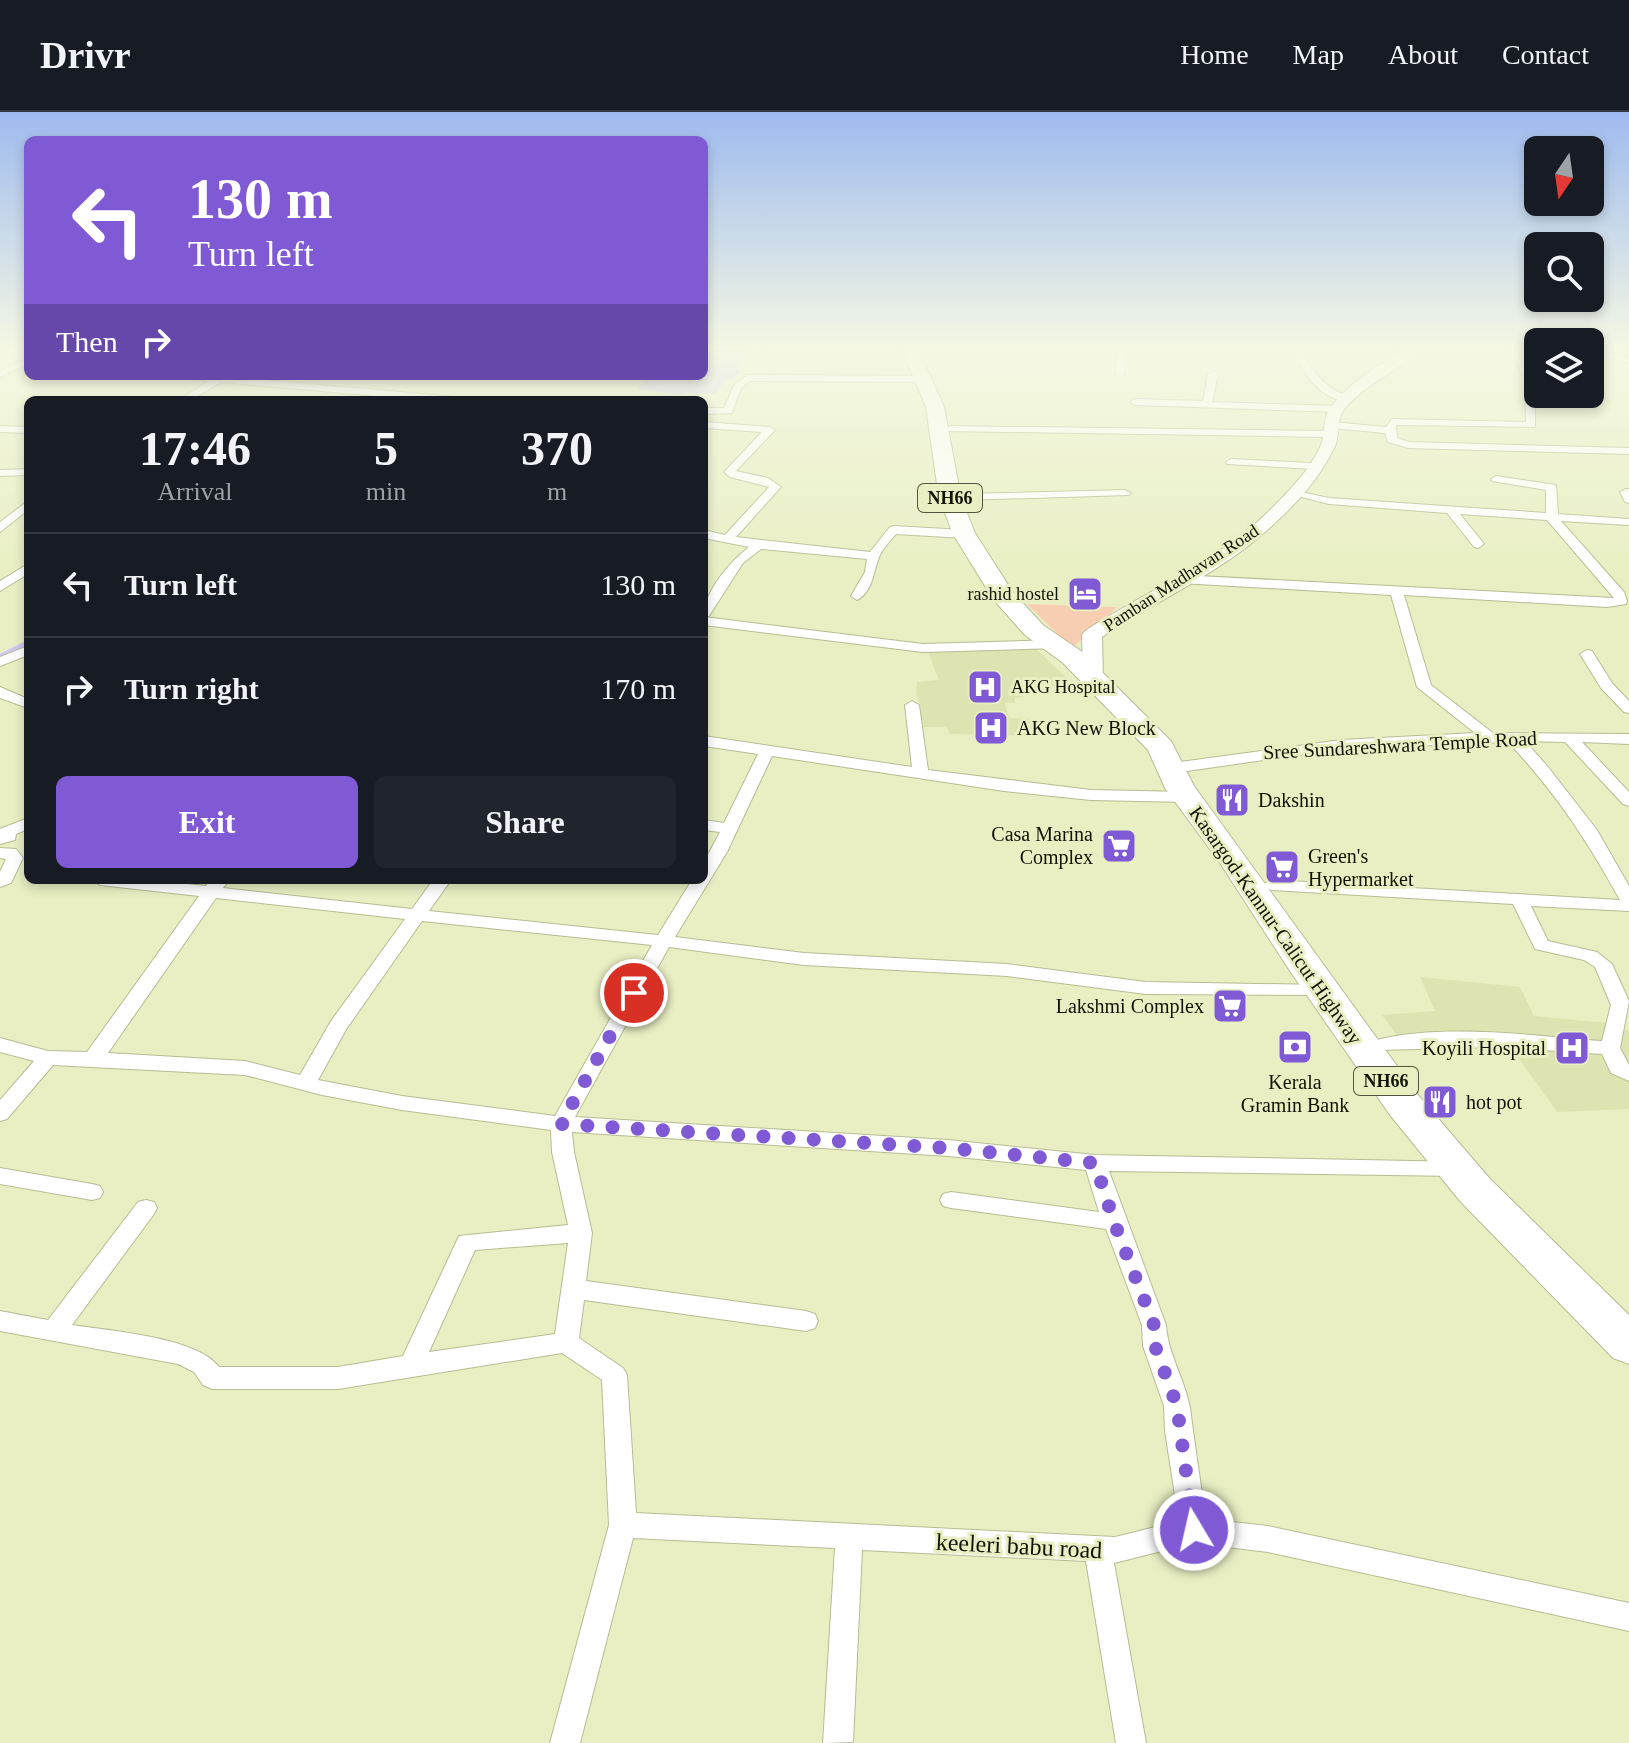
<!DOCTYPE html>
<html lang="en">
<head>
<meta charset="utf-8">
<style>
  :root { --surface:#171b24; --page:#20242c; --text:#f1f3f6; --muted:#9ea1a6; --line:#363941; --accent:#7f5ad4 }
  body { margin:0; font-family:"Times New Roman",serif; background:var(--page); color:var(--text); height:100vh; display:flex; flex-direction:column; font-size:30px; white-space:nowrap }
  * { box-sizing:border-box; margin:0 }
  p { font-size:26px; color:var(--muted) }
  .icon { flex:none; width:44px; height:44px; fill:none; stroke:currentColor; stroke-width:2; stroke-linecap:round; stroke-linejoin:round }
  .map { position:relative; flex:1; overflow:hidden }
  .drawer { position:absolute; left:24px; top:284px; width:684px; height:488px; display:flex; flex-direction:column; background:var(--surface); border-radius:12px; box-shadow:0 4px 12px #0003 }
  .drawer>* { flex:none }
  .hud { position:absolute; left:24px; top:24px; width:684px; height:244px; border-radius:12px; box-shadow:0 4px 12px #0003; background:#7f5ad4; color:#fff; overflow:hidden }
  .needle { width:52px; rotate:193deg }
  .controls { position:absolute; left:1524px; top:24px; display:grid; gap:16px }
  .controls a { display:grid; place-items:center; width:80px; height:80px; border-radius:12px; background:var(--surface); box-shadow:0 4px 12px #0003; font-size:40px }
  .pin { position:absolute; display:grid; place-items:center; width:68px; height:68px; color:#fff; margin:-34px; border:4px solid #fff; border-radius:50%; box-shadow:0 2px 8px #0007 }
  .me { position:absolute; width:88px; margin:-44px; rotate:351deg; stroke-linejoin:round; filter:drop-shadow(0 0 6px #0008) }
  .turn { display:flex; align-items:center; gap:28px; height:168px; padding:0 32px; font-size:36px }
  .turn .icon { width:104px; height:104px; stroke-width:2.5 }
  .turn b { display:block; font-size:56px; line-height:68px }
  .then { display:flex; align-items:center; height:76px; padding:0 32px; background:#0003; gap:16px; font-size:30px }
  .eta { display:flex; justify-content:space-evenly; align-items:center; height:136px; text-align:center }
  .eta b { font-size:48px; font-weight:700; line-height:56px }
  .cta { display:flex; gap:16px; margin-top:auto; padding:16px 32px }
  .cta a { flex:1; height:92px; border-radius:12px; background:var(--accent); color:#fff; font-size:32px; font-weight:700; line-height:92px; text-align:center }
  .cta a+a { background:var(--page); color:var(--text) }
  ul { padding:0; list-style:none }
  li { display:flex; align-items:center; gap:24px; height:104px; padding:0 32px; border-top:2px solid var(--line) }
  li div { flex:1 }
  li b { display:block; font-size:30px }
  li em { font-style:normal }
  header { display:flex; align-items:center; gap:48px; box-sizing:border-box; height:112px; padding:0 40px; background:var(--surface); border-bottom:2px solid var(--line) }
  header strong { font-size:38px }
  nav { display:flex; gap:44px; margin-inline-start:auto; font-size:28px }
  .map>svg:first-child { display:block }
  .built { fill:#dde4b1 }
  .green { fill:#f8ceb3 }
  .water { fill:#d0c6f9 }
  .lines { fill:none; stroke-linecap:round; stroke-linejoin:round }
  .stream { stroke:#d0c6f9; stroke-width:4 }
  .street-casing { stroke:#b7bc92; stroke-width:2 }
  .secondary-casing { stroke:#b7bc92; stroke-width:2 }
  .highway-casing { stroke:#b7bc92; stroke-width:2 }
  .street { fill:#fff; fill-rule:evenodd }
  .secondary { fill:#fff; fill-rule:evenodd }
  .highway { fill:#fff; fill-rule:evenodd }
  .route { stroke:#7f5ad4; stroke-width:14; stroke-dasharray:0 25.2 }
  .labels { text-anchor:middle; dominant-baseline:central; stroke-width:6; stroke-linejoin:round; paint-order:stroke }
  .shield { fill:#e9efc3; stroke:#52563e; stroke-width:2 }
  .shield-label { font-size:18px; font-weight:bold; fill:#121405 }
  .far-street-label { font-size:18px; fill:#121405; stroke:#e9efc3 }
  .far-poi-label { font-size:18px; fill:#121405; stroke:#e9efc3; text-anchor:end }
  .poi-label { font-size:20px; fill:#121405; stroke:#e9efc3; text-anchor:start }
  .street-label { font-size:20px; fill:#121405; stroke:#e9efc3 }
  .near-street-label { font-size:24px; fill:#121405; stroke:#e9efc3 }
</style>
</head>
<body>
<header>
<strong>Drivr</strong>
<nav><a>Home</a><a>Map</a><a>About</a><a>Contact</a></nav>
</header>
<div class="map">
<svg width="1629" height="1631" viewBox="0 0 1629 1631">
  <rect width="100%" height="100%" fill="#e9efc3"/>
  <g class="built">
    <path d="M1035,536l38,36 -40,5v6l-18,3v5h-10l4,15 20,1 1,7h6l3,10 -89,-2 -4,-7h-24l-1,-19 -5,-15 1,-11 22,-2 -11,-28z"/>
    <path d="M1420,865l100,10 14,29 73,7 22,8v78l-72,3 -39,-55 -8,-23 -50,-1 -60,7 -18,-25 53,-4z"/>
  </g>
  <path class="green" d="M1027,492l90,3 -45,41z"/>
  <path class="water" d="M704,235l47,1 -16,21 6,1 -7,9 -7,-1 -12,16 -30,-1 -2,2 -46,-6 12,-13h55z"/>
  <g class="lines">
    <path class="stream" d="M0,544l28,-14"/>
    <defs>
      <g id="street">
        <path d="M0,235h12l-12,6z"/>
        <path d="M1118,235h8l-1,27 -5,3 -5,-3z"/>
        <path d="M1293,235h8c10,25 24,41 49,50v4c-29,1 -49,-29 -57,-54z"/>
        <path d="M1509,235h8l18,33v47l-139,-2 1,13 12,4 220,6v6l-221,-6 -20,-6 -3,-9 -53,-5 -5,-3 5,-3 54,5 6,-8 134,3 -1,-42z"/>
        <path d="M1590,236l39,9v6l-39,-9z"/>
        <path d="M28,246v6l-28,13v-6z"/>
        <path d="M1213,259l5,3 -6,28 126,4 5,3 -5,3 -203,-7 -5,-3 5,-3 68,2 5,-27z"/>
        <path d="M748,263l176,1 5,3 -5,3 -174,-1 -9,7 -9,25 -28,1v-6h20l10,-23z"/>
        <path d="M176,264h44l236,21 5,3h-38l-202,-18 -30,18h-12l30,-19z"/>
        <path d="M704,310l66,5 5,3 -39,41 32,7 13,9 -45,50 134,15 19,-24 4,-2 71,4 6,4 -6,4 -68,-4c-5,6 -12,13 -16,21 -7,15 -6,36 -23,45l-6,-4 14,-24 2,-13 -106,-10 -18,14 -34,53 -5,1c0,-26 25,-54 45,-70l-45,-9v-8l21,5 44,-48 -39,-10 -6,-5 38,-40 -58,-4z"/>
        <path d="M0,314l28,1v6l-28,-1z"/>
        <path d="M950,314l380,5 5,3 -5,3 -384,-6 -1,-2z"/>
        <path d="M1231,347l82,4 5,3 -5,3 -86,-5 -1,-2z"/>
        <path d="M28,357v6l-28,1v-6z"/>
        <path d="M1496,364l60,9 2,29 71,5v6l-68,-4 63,71 3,9 -1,3 -19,3 -203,-12 27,90 62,48 136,1v10l-47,-2 47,50v14l-6,-2 -58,-62 -40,-1 23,26 49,63 32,56v25l-98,-5 17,35 49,11 15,12 17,37 -9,47 9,17v16l-18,-8 -9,-19 -105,-7 -120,3 -3,-5 3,-5c65,-17 158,-4 225,1l9,-36 -16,-38 -11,-7 -49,-11 -22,-45 -242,-14 -9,-5 9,-5 349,20c-34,-61 -64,-107 -112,-158l-167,7 -168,24 -8,-5 8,-5 168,-23 134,-7 -58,-46 -26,-92 -211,-12 -6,-4 6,-4 434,23 -67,-78 -87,-6 24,30 -6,4 -4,-1 -27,-34 -118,-9 -43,-11 6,-3 37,8 217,15v-23l-54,-9 -1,-2z"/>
        <path d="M1626,377h3v14l-4,-1 -5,-10z"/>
        <path d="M1125,378l6,3 -2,2 -167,5 -6,-3 6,-3z"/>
        <path d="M28,389v9l-28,22v-10z"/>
        <path d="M28,452v10l-28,17v-10z"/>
        <path d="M704,505l219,27 135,-4 7,4 -7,4 -135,4 -219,-27z"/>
        <path d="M28,534v9l-28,11v-9z"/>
        <path d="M1587,538l5,1 20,32 17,18v12l-5,-1 -23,-24 -21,-34z"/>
        <path d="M0,575l28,12v9l-28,-10z"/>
        <path d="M912,589l7,4 9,65 163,20 96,2 8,5 -8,5 -96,-2 -87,-9 -232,-35 -45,96 -52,85 129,16 203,11 139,18 176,3 9,6 -2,4 -183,-1 -139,-18 -203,-11 -135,-18 -94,170 373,23 147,15 370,7 3,6 -3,6 -8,2 -348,-5 57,154c2,30 19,54 24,83 5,37 10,74 16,111l62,7 361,77v28l-361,-79 -74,-9 -80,20 32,180h-30l-30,-182 -224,-11 -9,192 -30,1 12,-195 -202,-10 -53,205h-30l59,-218 -7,-145 -40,-27 -224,36h-126l-9,-4 -9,-13 -16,-8 -178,-33v-20l48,9 90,-118 8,-2 8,2 3,6 -3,6 -82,111c38,6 125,12 147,42h119l65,-11 56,-120 109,-11 -16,-73 -1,-22 -149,-20 -80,-15 -77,-20 -192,-10 -46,54 -7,2v-21l34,-39 -34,-9v-14l48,13 39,1 112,-156 -99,-11 -9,-5h56l59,6 5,-6h11l4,4 -3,4 189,21 21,-29h18l-22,31 229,24 34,-55h12v-18l16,-30 -16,-2v-10l20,3 34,-69 -54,-8v-10l208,31 -7,-62zM216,786l189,21 -74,102 -31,54 -55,-14 -137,-8zM422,809l230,24 -97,171 -153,-20 -84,-16 29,-52zM572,1020l376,24 138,14 13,42 -148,-20 -8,2 -3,6 3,6 8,2 155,21 36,96 1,21 21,60 1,25 14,90 -64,16 -479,-24 -9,-138 -4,-7 -44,-30 5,-38 222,31 9,-3 3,-7 -3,-7 -9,-3 -220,-30 6,-48 -18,-81zM568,1131l-13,91 -126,18 46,-102z"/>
        <path d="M28,706v11l-12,5 -1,6 -15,4v-15z"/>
        <path d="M0,736l16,1 7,9 -12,25 -11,4v-15l6,-13 -6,-1z"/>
        <path d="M0,1056l92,16 8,2 3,6 -3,6 -8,2 -92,-16z"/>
      </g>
      <path id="secondary" d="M1409,235h15c-24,24 -60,36 -81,64 -7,10 -3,24 -8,35 -13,29 -37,56 -60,77 -50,48 -116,76 -173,114l1,42 -3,4h-14l-3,-4 -1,-44 3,-4c61,-40 133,-69 185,-121 19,-19 43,-43 52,-68 3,-10 1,-20 6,-30 18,-28 53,-49 81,-65z"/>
      <path id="highway" d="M901,235h16l27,60 17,91 14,35 37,58 31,34 38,26 90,90 23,45 224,309 72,84 139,136v49l-16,-6 -153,-157 -70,-86 -100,-144 -70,-108 -55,-75 -17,-38 -85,-87 -38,-28 -32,-36 -40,-65 -14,-36 -13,-91z"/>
    </defs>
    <use href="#street" class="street-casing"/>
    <use href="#secondary" class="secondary-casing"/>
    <use href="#highway" class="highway-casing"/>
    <use href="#street" class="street"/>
    <use href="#secondary" class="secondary"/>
    <use href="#highway" class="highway"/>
  </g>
  <linearGradient id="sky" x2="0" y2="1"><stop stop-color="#9ebbef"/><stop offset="0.51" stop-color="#f5f8e4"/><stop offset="1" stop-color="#f5f8e4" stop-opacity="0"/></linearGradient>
  <rect width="1629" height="463" fill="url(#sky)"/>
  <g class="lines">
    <path class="route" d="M634,881l-73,131 387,24 147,15 19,59 40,103 1,21 22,60 17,124"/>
  </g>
  <defs>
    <symbol id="hotel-square" viewBox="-11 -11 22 22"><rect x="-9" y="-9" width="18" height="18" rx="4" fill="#7f5ad4" stroke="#e9efc3"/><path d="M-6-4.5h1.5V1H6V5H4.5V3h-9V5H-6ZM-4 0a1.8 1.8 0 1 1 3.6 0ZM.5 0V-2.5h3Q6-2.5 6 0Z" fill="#fff"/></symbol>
    <symbol id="hospital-square" viewBox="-11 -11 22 22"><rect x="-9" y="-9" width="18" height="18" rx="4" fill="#7f5ad4" stroke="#e9efc3"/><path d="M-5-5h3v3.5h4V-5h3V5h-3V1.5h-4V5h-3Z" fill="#fff"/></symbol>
    <symbol id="restaurant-square" viewBox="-11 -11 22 22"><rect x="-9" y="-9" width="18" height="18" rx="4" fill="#7f5ad4" stroke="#e9efc3"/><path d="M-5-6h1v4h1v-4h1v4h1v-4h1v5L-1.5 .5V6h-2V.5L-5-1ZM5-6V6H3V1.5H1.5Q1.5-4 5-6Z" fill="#fff"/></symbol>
    <symbol id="supermarket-square" viewBox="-11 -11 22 22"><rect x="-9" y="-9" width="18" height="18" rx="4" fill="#7f5ad4" stroke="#e9efc3"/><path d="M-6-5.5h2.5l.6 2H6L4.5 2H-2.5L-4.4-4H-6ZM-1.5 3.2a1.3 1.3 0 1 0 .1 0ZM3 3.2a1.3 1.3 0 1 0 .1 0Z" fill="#fff"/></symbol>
    <symbol id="bank-square" viewBox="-11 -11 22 22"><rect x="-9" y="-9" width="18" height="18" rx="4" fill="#7f5ad4" stroke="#e9efc3"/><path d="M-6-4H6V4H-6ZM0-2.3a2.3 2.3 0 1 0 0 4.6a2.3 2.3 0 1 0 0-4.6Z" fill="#fff"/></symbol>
  </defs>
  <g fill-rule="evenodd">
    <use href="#hotel-square" x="1065" y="462" width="40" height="40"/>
    <use href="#hospital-square" x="965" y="555" width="40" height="40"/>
    <use href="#hospital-square" x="971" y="596" width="40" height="40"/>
    <use href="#restaurant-square" x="1212" y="668" width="40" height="40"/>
    <use href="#supermarket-square" x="1099" y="714" width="40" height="40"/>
    <use href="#supermarket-square" x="1262" y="735" width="40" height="40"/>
    <use href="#supermarket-square" x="1210" y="874" width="40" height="40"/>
    <use href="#bank-square" x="1275" y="915" width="40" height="40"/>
    <use href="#hospital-square" x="1552" y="916" width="40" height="40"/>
    <use href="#restaurant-square" x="1420" y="970" width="40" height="40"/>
  </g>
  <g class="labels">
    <g class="shield">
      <rect x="918" y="372" width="64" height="28" rx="6"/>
      <rect x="1354" y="955" width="64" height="28" rx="6"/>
    </g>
    <g class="shield-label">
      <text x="950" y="386">NH66</text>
      <text x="1386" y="969">NH66</text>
    </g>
    <g class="far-street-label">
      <text transform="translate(1181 466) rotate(-33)">Pamban Madhavan Road</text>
    </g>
    <g class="far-poi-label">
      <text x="1059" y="482">rashid hostel</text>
      <text x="1011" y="575" text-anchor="start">AKG Hospital</text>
    </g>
    <g class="poi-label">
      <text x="1017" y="616">AKG New Block</text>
      <text x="1258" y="688">Dakshin</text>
      <text x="1093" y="722" text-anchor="end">Casa Marina<tspan x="1093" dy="23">Complex</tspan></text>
      <text x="1308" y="744">Green's<tspan x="1308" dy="23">Hypermarket</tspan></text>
      <text x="1204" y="894" text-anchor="end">Lakshmi Complex</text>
      <text x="1546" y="936" text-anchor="end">Koyili Hospital</text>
      <text x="1295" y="970" text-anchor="middle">Kerala<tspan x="1295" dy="23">Gramin Bank</tspan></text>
      <text x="1466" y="990">hot pot</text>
    </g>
    <g class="street-label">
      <text transform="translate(1400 633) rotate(-3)">Sree Sundareshwara Temple Road</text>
      <text transform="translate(1276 813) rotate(55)">Kasargod-Kannur-Calicut Highway</text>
    </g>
    <g class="near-street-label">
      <text transform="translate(1019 1434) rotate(3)">keeleri babu road</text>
    </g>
  </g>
</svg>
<div class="controls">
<a><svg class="needle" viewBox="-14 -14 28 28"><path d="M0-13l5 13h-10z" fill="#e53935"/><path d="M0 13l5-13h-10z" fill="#9ea1a6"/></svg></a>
<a><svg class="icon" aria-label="search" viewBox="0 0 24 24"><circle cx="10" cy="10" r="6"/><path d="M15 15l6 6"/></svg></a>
<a><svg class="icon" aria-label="layers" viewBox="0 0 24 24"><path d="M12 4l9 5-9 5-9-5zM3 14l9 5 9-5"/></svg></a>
</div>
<div class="pin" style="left:634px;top:881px;background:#d93025"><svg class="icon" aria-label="arrive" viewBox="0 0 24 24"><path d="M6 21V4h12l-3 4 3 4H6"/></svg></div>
<svg class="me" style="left:1194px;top:1418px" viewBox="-20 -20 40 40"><circle r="17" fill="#7f5ad4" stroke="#fff" stroke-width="3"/><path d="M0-11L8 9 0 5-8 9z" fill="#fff"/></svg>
<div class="hud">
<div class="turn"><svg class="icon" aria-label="left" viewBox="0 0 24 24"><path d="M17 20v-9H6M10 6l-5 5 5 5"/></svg><div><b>130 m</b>Turn left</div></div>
<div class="then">Then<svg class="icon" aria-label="right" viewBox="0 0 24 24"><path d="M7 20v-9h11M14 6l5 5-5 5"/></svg></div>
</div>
<section class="drawer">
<div class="eta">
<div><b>17:46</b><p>Arrival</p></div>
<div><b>5</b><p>min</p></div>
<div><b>370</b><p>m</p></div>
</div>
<ul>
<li><svg class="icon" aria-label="left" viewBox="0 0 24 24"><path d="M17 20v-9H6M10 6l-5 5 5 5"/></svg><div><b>Turn left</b></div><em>130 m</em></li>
<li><svg class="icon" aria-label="right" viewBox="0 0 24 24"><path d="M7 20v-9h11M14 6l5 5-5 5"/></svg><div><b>Turn right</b></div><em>170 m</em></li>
</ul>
<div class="cta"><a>Exit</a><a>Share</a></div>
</section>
</div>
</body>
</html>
